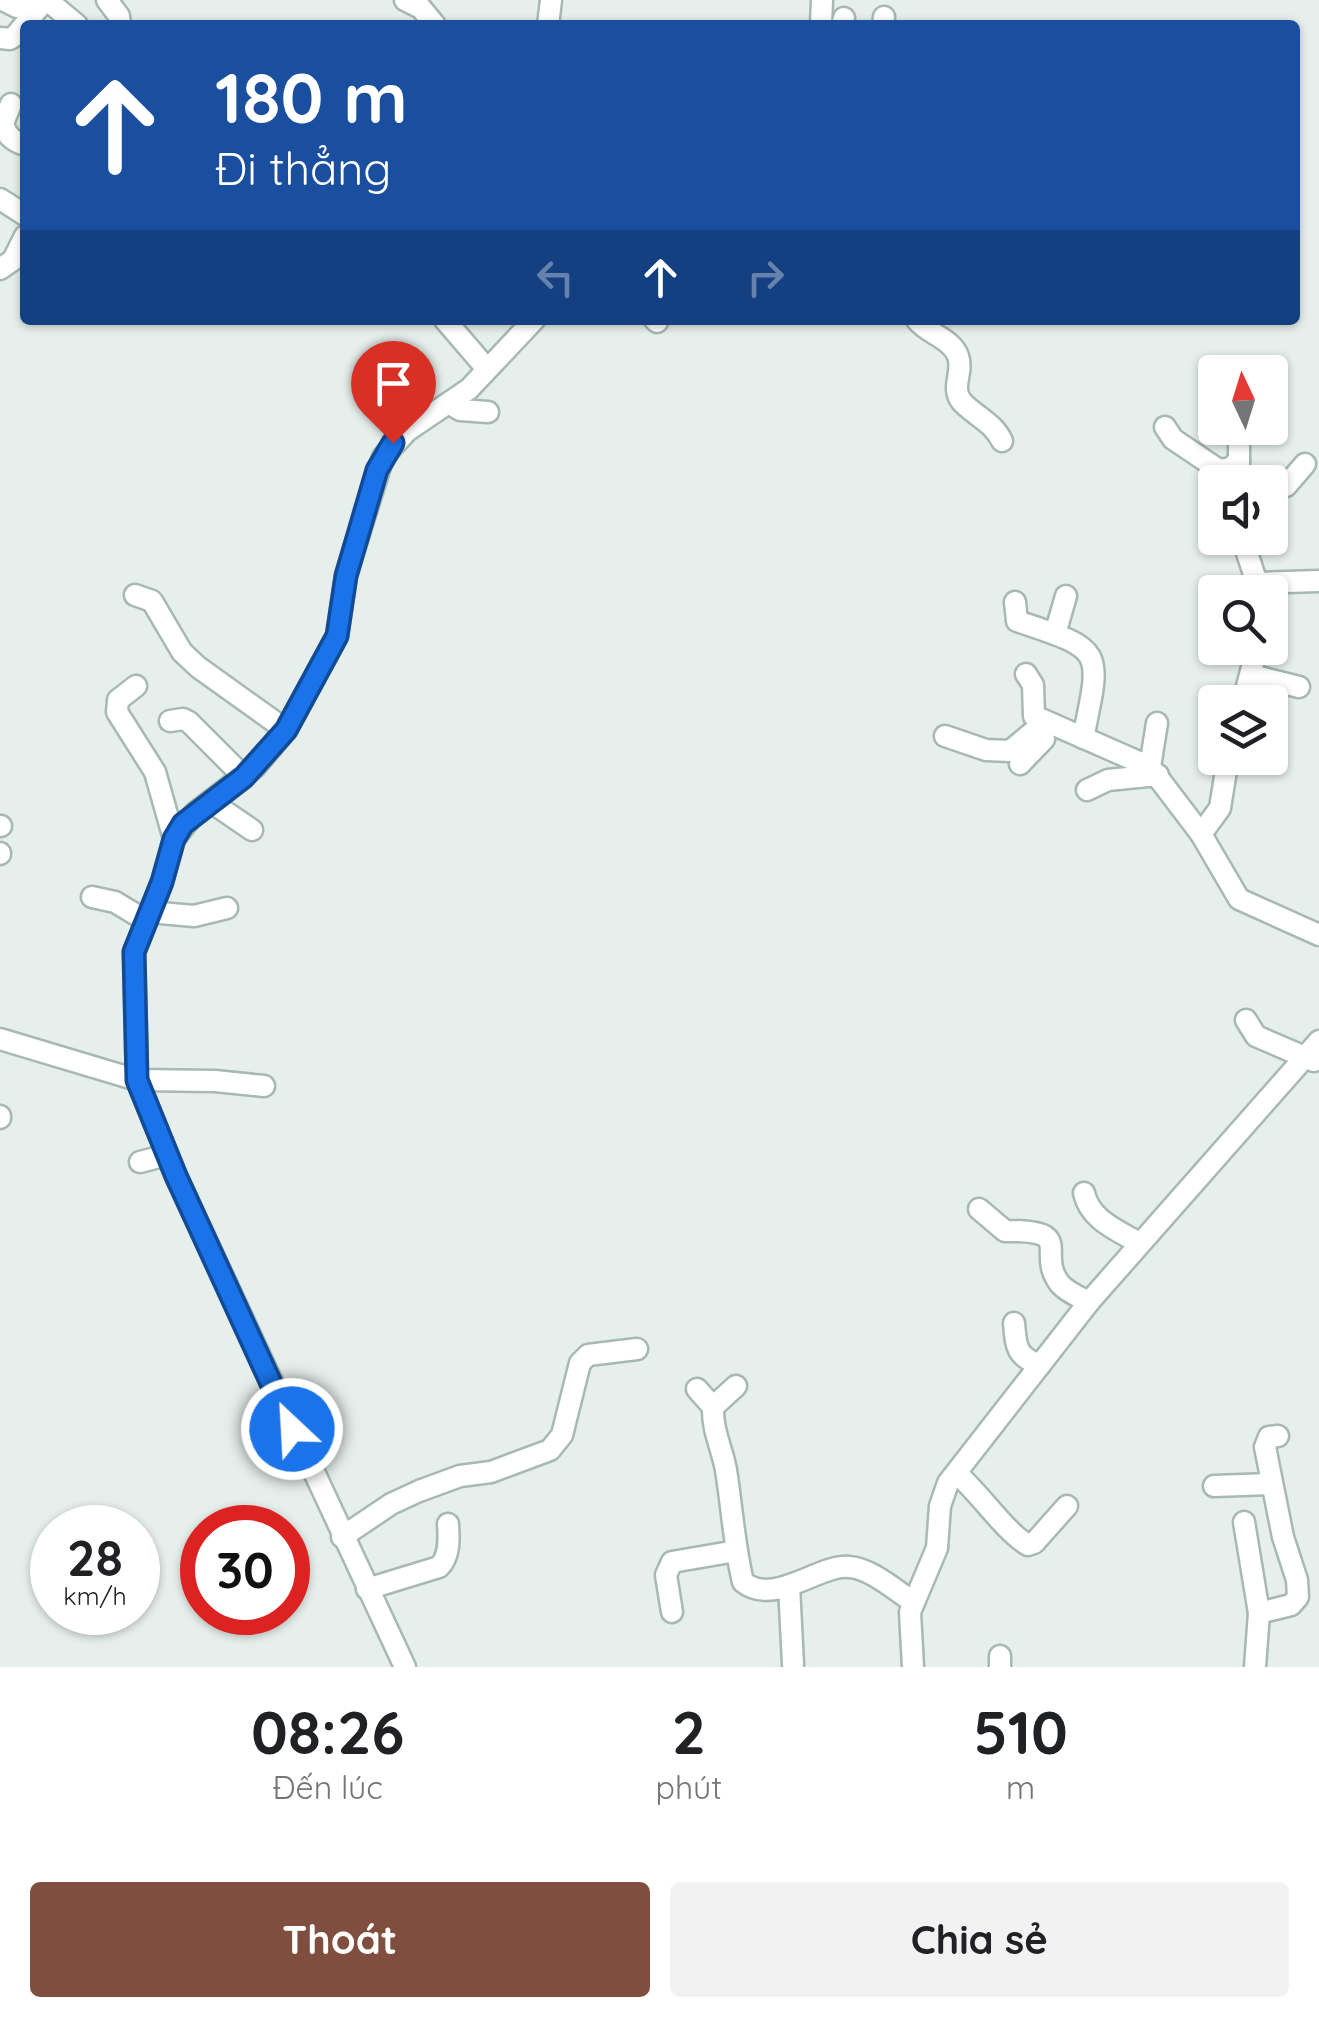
<!DOCTYPE html>
<html lang="vi">
<head>
<meta charset="utf-8">
<style>
  :root { --surface:#fff; --page:#f2f2f2; --text:#202124; --muted:#757577; --accent:#7f4e3f }
  body { margin:0; font-family:Quicksand,sans-serif; background:var(--page); color:var(--text); height:100vh; display:flex; flex-direction:column; font-size:38px; white-space:nowrap }
  * { box-sizing:border-box; margin:0 }
  p { font-size:32px; color:var(--muted) }
  .icon { flex:none; width:55px; height:55px; fill:none; stroke:currentColor; stroke-width:2; stroke-linecap:round; stroke-linejoin:round }
  .map { position:relative; height:1667px; overflow:hidden }
  .side { display:flex; flex-direction:column; background:var(--surface); flex:1 }
  .side>* { flex:none }
  .top-card { position:absolute; left:20px; top:20px; width:1280px; height:305px; border-radius:10px; box-shadow:0 2px 8px #0004; background:#1a4fa0; color:#fff; overflow:hidden }
  .needle { width:65px; rotate:356deg }
  .controls { position:absolute; left:1198px; top:355px; display:grid; gap:20px }
  .controls a { display:grid; place-items:center; width:90px; height:90px; border-radius:10px; background:var(--surface); box-shadow:0 2px 8px #0004; font-size:50px }
  .speed { position:absolute; left:30px; top:1505px; display:flex; gap:20px; font-size:50px; font-weight:700; text-align:center }
  .speed>* { display:grid; place-content:center; width:130px; height:130px; border-radius:50%; background:var(--surface); box-shadow:0 2px 8px #0004; line-height:1 }
  .speed small { font-size:25px; font-weight:400 }
  .speed .limit { border:15px solid #d22; background:#fff; color:#111 }
  .pin { position:absolute; display:grid; place-items:center; width:85px; height:85px; color:#fff; margin:-102px -42px; border-radius:50% 50% 50% 0; rotate:-45deg; box-shadow:0 0 10px #0007 }
  .pin .icon { rotate:45deg }
  .me { position:absolute; width:110px; margin:-55px; rotate:335deg; stroke-linejoin:round; filter:drop-shadow(0 0 8px #0008) }
  .turn { display:flex; align-items:center; gap:35px; height:210px; padding:0 30px; font-size:45px }
  .turn .icon { width:130px; height:130px; stroke-width:2.5 }
  .turn b { display:block; font-size:70px; line-height:85px }
  .lanes { display:flex; align-items:center; height:95px; padding:0 30px; background:#0003; justify-content:center; gap:50px; direction:ltr }
  .lanes .off { opacity:.35 }
  .eta { display:flex; justify-content:space-evenly; align-items:center; height:170px; text-align:center }
  .eta b { font-size:60px; font-weight:700; line-height:70px }
  .primary-button { display:flex; gap:20px; margin-top:auto; padding:20px 30px }
  .primary-button a { flex:1; height:115px; border-radius:10px; background:var(--accent); color:#fff; font-size:40px; font-weight:700; line-height:115px; text-align:center }
  .primary-button a+a { background:var(--page); color:var(--text) }
  .map>svg:first-child { display:block }
  .lines { fill:none; stroke-linecap:round; stroke-linejoin:round }
  .minor-casing { stroke:#a8b8b2; stroke-width:25 }
  .minor { stroke:#fff; stroke-width:20 }
  .route-casing { stroke:#114b97; stroke-width:25 }
  .route { stroke:#1a73e8; stroke-width:18 }
</style>
</head>
<body>
<div class="map">
<svg width="1319" height="1667" viewBox="0 0 1319 1667">
  <rect width="100%" height="100%" fill="#e6efeb"/>
  <g class="lines">
    <defs>
      <g id="minor">
        <path d="M3,0l14,7 17,-7"/>
        <path d="M47,0l30,25"/>
        <path d="M107,0l12,16 1,9"/>
        <path d="M405,0l16,8 14,17"/>
        <path d="M548,25l3,-25"/>
        <path d="M821,25l1,-25"/>
        <path d="M842,25l2,-7"/>
        <path d="M883,25l1,-8"/>
        <path d="M0,38l10,1 6,-4 29,-35"/>
        <path d="M11,104l-8,19c3,12 9,18 22,22"/>
        <path d="M0,199l25,16"/>
        <path d="M0,269l13,-9 12,-24"/>
        <path d="M445,320l42,49"/>
        <path d="M655,320l2,2"/>
        <path d="M917,320c11,14 34,18 41,36 6,16 -8,32 4,46 13,14 31,20 40,39"/>
        <path d="M450,404l10,6 28,2"/>
        <path d="M1165,427l8,12 46,31 12,-2 8,-8"/>
        <path d="M1239,482v-54"/>
        <path d="M1270,491l16,-5 19,-22"/>
        <path d="M1242,538l18,54"/>
        <path d="M1258,583l61,-2"/>
        <path d="M135,595l17,6 30,51 16,15 88,63"/>
        <path d="M1015,602l2,19c87,29 85,27 66,117"/>
        <path d="M1055,634l11,-38"/>
        <path d="M1026,674l7,11 1,31 116,51 51,67 38,65 80,36"/>
        <path d="M1251,675l48,12"/>
        <path d="M136,686l-18,14 -1,12 38,60 19,67"/>
        <path d="M1243,702l14,-54"/>
        <path d="M170,721l13,-2 6,3 55,55"/>
        <path d="M945,736l41,14 24,1 35,-29"/>
        <path d="M1020,764l24,-25"/>
        <path d="M1150,767l7,-44"/>
        <path d="M1087,790l21,-10 50,-5"/>
        <path d="M211,802l41,28"/>
        <path d="M0,826h1"/>
        <path d="M1201,834l19,-26 8,-50"/>
        <path d="M0,854v-1"/>
        <path d="M92,897l23,5 30,18"/>
        <path d="M149,912l45,4 33,-8"/>
        <path d="M1246,1020l10,16 58,25"/>
        <path d="M0,1039l137,41 39,96 229,491"/>
        <path d="M264,1086l-49,-5 -78,-1 -3,-128 28,-70 12,-43 21,-26 60,-46 31,-37 51,-94 9,-61 37,-118 24,-26 62,-42 65,-69"/>
        <path d="M0,1116v2"/>
        <path d="M140,1162l27,-7"/>
        <path d="M1084,1193c6,27 33,37 55,50"/>
        <path d="M979,1209l26,22c73,-1 30,21 55,53 7,8 19,13 29,18"/>
        <path d="M1014,1323c2,24 2,33 26,42"/>
        <path d="M736,1386l-23,21c-1,23 9,41 13,63 6,37 8,75 17,112 31,25 76,-18 106,-15 21,1 46,23 63,34"/>
        <path d="M697,1389l16,18"/>
        <path d="M956,1473c24,20 49,59 72,72l6,-2 33,-37"/>
        <path d="M1214,1486l57,-2"/>
        <path d="M1244,1522l15,91 -4,54"/>
        <path d="M342,1537l49,-33 28,-13 41,-15 31,-4 59,-22 12,-15 18,-72 8,-8 49,-6"/>
        <path d="M789,1586l4,78"/>
        <path d="M367,1589l72,-22c11,-10 10,-29 9,-43"/>
        <path d="M672,1612l-6,-37 6,-13 64,-11"/>
        <path d="M1259,1613l32,-8 7,-8 -1,-17 -14,-43 -18,-90 4,-10 9,-1"/>
        <path d="M913,1667l-3,-55 27,-64 3,-42 8,-23 141,-181 230,-261"/>
        <path d="M1000,1667v-11"/>
      </g>
    </defs>
    <use href="#minor" class="minor-casing"/>
    <use href="#minor" class="minor"/>
  </g>
  <g class="lines">
    <defs>
      <path id="route" d="M292,1429l-116,-253 -39,-96 -3,-128 28,-70 12,-43 9,-15 61,-47 42,-47 51,-94 9,-60 31,-106 16,-27"/>
    </defs>
    <use href="#route" class="route-casing"/>
    <use href="#route" class="route"/>
  </g>
</svg>
<div class="controls">
<a><svg class="needle" viewBox="-14 -14 28 28"><path d="M0-13l5 13h-10z" fill="#e53935"/><path d="M0 13l5-13h-10z" fill="#757577"/></svg></a>
<a><svg class="icon" aria-label="sound" viewBox="0 0 24 24"><path d="M4 9h4l5-4v14l-5-4H4zM17 9q2 3 0 6"/></svg></a>
<a><svg class="icon" aria-label="search" viewBox="0 0 24 24"><circle cx="10" cy="10" r="6"/><path d="M15 15l6 6"/></svg></a>
<a><svg class="icon" aria-label="layers" viewBox="0 0 24 24"><path d="M12 4l9 5-9 5-9-5zM3 14l9 5 9-5"/></svg></a>
</div>
<div class="speed"><div>28<small>km/h</small></div><div class="limit">30</div></div>
<div class="pin" style="left:393px;top:443px;background:#d93025"><svg class="icon" aria-label="arrive" viewBox="0 0 24 24"><path d="M6 21V4h12l-3 4 3 4H6"/></svg></div>
<svg class="me" style="left:292px;top:1429px" viewBox="-20 -20 40 40"><circle r="17" fill="#1a73e8" stroke="#fff" stroke-width="3"/><path d="M0-11L8 9 0 5-8 9z" fill="#fff"/></svg>
<div class="top-card">
<div class="turn"><svg class="icon" aria-label="ahead" viewBox="0 0 24 24"><path d="M12 20V5M6 11l6-6 6 6"/></svg><div><b>180 m</b>Đi thẳng</div></div>
<div class="lanes"><svg class="icon off" aria-label="left" viewBox="0 0 24 24"><path d="M17 20v-9H6M10 6l-5 5 5 5"/></svg><svg class="icon" aria-label="ahead" viewBox="0 0 24 24"><path d="M12 20V5M6 11l6-6 6 6"/></svg><svg class="icon off" aria-label="right" viewBox="0 0 24 24"><path d="M7 20v-9h11M14 6l5 5-5 5"/></svg></div>
</div>
</div>
<section class="side">
<div class="eta">
<div><b>08:26</b><p>Đến lúc</p></div>
<div><b>2</b><p>phút</p></div>
<div><b>510</b><p>m</p></div>
</div>
<div class="primary-button"><a>Thoát</a><a>Chia sẻ</a></div>
</section>
</body>
</html>
